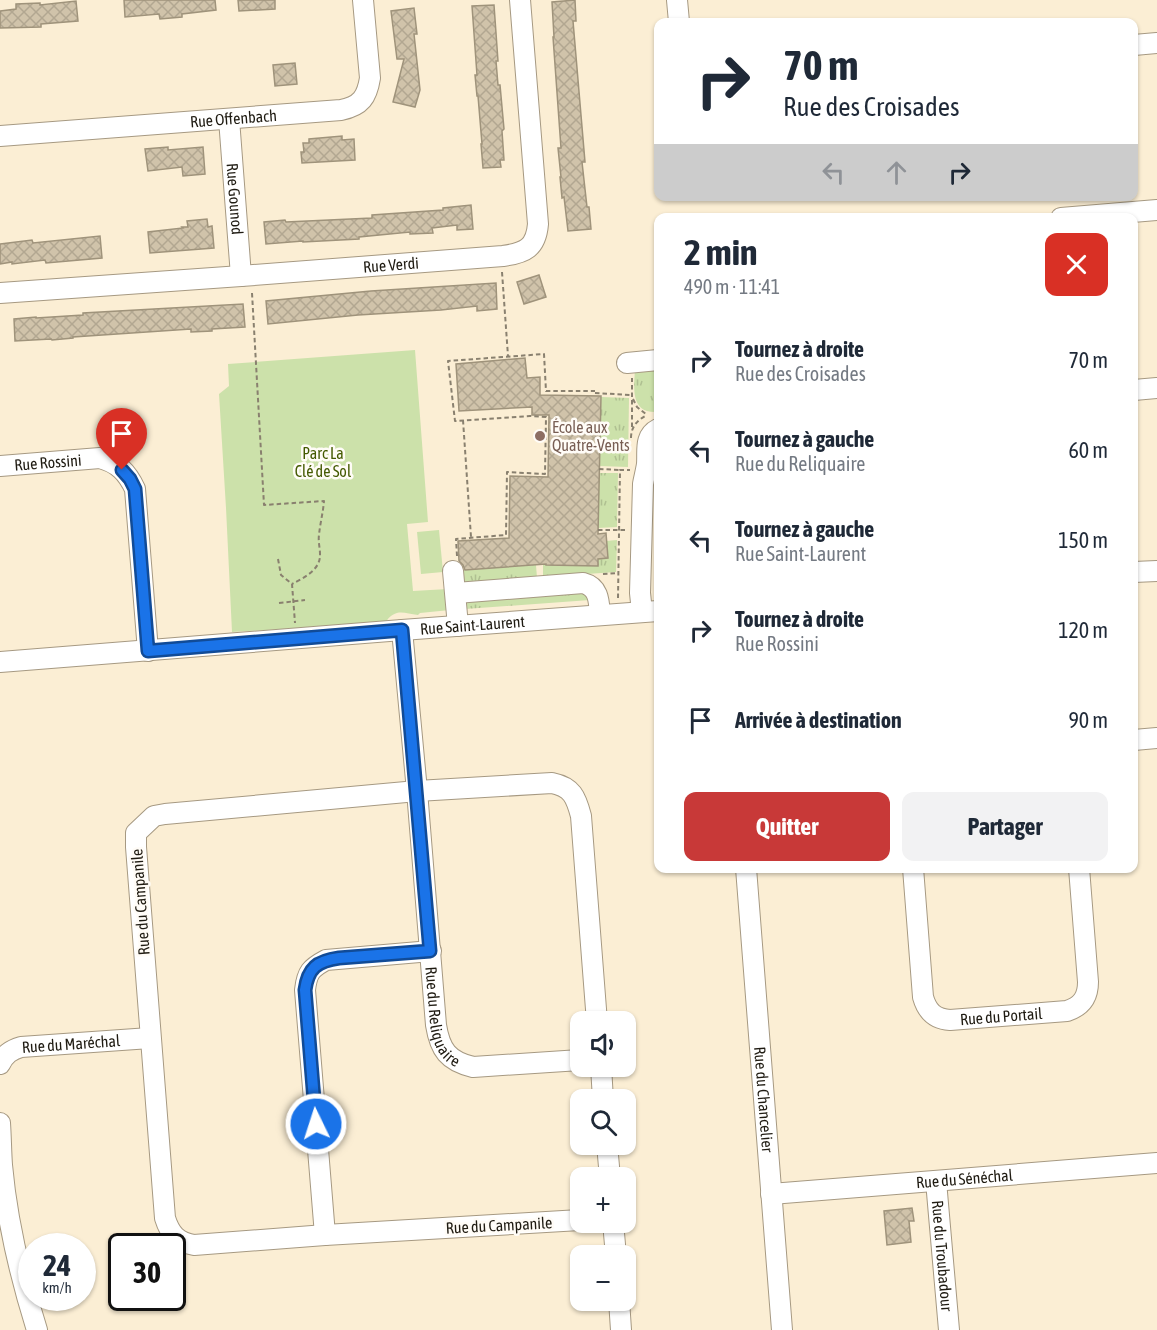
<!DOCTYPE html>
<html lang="fr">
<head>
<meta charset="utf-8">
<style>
  :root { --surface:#fff; --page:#f2f2f3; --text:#1f2937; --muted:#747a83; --accent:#c83938 }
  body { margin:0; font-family:"Asap Condensed",sans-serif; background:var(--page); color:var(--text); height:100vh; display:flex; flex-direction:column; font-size:22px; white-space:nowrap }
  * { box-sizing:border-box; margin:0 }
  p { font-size:20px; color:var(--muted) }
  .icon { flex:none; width:33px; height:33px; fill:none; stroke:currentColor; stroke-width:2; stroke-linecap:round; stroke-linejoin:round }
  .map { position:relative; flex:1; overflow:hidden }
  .details { position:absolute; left:654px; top:213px; width:484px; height:660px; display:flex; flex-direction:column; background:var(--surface); border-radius:12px; box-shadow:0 2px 4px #0004 }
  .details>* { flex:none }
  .hud { position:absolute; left:654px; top:18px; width:484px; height:183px; border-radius:12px; box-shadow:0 2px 4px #0004; background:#fff; color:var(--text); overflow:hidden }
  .tools { position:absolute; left:570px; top:1011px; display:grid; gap:12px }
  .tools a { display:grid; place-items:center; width:66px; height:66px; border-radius:12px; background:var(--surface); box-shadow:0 2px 4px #0004; font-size:30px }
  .speed { position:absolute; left:18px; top:1233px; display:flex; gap:12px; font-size:30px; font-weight:700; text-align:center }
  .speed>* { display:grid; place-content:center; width:78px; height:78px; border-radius:50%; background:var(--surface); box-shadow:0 2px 4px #0004; line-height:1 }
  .speed small { font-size:15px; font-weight:400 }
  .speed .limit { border:3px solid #111; border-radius:9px; background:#fff; color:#111 }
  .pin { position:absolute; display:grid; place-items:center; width:51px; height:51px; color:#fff; margin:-62px -26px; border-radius:50% 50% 50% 0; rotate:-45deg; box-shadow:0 0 6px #0007 }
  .pin .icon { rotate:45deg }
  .me { position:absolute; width:66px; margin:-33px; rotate:356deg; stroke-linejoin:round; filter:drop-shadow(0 0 4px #0008) }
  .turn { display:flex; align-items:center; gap:21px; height:126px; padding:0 30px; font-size:27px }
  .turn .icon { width:78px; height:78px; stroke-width:2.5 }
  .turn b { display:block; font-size:42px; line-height:51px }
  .lanes { display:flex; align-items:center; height:57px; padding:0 30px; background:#0003; justify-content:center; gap:30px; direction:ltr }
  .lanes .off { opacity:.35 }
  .round { display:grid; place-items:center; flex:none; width:63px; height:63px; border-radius:12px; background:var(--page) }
  .overview { display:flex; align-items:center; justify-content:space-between; height:102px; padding:0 30px }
  h1 { font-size:36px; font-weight:700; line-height:45px }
  .button { display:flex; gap:12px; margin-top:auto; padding:12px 30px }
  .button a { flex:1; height:69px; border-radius:12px; background:var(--accent); color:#fff; font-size:24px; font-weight:700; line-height:69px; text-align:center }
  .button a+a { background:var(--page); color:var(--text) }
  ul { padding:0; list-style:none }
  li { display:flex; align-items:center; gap:18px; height:90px; padding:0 30px }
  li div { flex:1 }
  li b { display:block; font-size:22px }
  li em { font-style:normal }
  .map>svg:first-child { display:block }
  .grass { fill:url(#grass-tufts) }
  .green { fill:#cce1aa }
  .building { fill:url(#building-cross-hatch); stroke:#9f937b; stroke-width:1.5 }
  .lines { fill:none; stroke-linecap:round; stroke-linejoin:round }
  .minor-casing { stroke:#a69982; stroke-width:22 }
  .path { stroke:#89806f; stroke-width:2; stroke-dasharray:4.5 3; stroke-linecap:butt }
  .minor { stroke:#fff; stroke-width:20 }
  .route-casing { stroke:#114b97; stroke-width:15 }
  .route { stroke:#1a73e8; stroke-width:10 }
  .education-dot { fill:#8d6e63; stroke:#fffcf7; stroke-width:2 }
  .labels { text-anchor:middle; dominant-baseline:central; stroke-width:5; stroke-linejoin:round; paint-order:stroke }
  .street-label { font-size:16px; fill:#1f1b12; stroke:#fffcf7 }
  .education-label { font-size:16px; fill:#785e54; stroke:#fffcf7; text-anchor:start }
  .park-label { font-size:16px; fill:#445a02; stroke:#fffcf7 }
</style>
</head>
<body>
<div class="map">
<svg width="1157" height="1330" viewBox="0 0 1157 1330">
  <defs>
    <pattern id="grass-tufts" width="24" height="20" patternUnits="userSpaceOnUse" patternTransform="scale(1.5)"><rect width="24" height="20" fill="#cce1aa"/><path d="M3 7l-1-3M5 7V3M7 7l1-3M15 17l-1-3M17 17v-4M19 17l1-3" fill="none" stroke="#afc091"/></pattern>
    <pattern id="building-cross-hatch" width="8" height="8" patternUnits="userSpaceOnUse" patternTransform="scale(1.5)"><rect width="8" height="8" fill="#d0c3aa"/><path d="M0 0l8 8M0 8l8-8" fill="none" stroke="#b2a791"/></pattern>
  </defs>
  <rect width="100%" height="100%" fill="#fbeed4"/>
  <g class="grass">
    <path d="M658,366v46c-28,2 -24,-24 -23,-43z"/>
    <path d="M601,397l28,1 -1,69 -29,-1z"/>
    <path d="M599,473h19l-1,54 -19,1z"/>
    <path d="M617,540l-1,32 -73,5v-13l54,2 1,-7 10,-1 -2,-17z"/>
    <path d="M536,565l1,13 -76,6 -1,-14z"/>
    <path d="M582,589l8,11 -125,9v-5l2,-4z"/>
  </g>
  <g class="green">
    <path d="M415,350l13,172 -21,2 6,67 35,-2 2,21 -30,3 -2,2c-15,-2 -23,-7 -33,8l-153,9 -6,-124 -7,-114 10,-8 -1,-22z"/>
    <path d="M439,530l4,42 -22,2 -4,-42z"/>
  </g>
  <g class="building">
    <path d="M124,0h91l1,10 -34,4v3l-22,2 -1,-5 -34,3z"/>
    <path d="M238,0h37v9l-36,2z"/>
    <path d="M575,0l1,21h-3l12,141h-3l5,45h2l2,22 -23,2 -4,-34 -2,1 -2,-21h1l-3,-29h3l-8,-111h1l-2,-35z"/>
    <path d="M76,1l2,20 -37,3v3l-41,1v-17l16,-2v-5l24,-1v2z"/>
    <path d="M494,5l4,56h-2l2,24h2l4,44 -2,2 2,29h-4l1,7 -18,1 -2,-24h1l-4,-48h-1l-2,-21h2l-5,-69z"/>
    <path d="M414,8l3,26h-3l6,56 -5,17 -22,-5 11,-43h-7l-6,-48z"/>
    <path d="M295,63l2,21 -22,2 -2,-21z"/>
    <path d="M342,136v4l12,-1 1,21 -53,3 -1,-11h3l-1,-9h6v-4z"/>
    <path d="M168,147v3l35,-3 2,27 -22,2 -1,-9 -34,4 -3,-22z"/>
    <path d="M471,205l2,24 -16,1v-5l-25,3 1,5 -23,1v-2l-51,5v2l-56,3v-1l-37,3 -2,-22 21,-2 1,2 86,-4v-3l71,-5v-2z"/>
    <path d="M207,219l1,8 4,-1 2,22 -64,5 -2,-21 35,-4 -1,-1h6l-1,-6z"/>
    <path d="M100,236l2,22 -56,5 -1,-3 -33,4v-2l-12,2v-20l32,-4 1,3z"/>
    <path d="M539,275l7,22 -22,7 -7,-22z"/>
    <path d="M496,283l1,26 -20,2v-5l-36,4 -83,5 -90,9 -2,-23 105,-10z"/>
    <path d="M243,304l2,23 -33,2v2l-21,1v-3l-118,8v1l-21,2 -1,-1 -36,2 -1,-22 22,-2v1l47,-3v-2z"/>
    <path d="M525,358l2,20 13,-1v18l61,1 -3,138 8,-1 2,25 -10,1v7l-52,-1v-1l-81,6 -2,-5 -4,-4 -1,-20 51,-3 1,-62 38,1 1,-62h-17v-8l-73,4 -3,-47z"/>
    <path d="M912,1208l2,13h-5l2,21 -24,3 -3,-34z"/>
  </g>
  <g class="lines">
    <defs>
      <g id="minor">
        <path d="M677,0l2,22"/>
        <path d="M1134,45l23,-2"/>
        <path id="s1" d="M229,119l12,157"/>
        <path id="s2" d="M0,136l341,-26c20,-4 26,-13 29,-32l-7,-78"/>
        <path d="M1061,218l96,-8"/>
        <path id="s3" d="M0,293l241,-17 262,-20c22,-3 33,-8 35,-32l-18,-224"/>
        <path d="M627,363l31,-3"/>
        <path d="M1134,390l23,-2"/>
        <path id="s4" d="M0,466l100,-8c18,5 27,14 35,31l13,162"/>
        <path d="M453,571l5,55"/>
        <path d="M1134,572l23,-1"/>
        <path d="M456,593l127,-10c16,4 16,18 17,32"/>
        <path d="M642,612l-2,-19 3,-109c1,-6 3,-13 4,-20 1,-13 -3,-28 11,-35"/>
        <path id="s5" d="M402,630l15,161 19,234c4,25 12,36 37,42l107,-7"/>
        <path id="s6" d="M0,662l402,-32 256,-19"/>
        <path d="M1134,740l23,-2"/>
        <path id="s7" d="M746,868l36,462"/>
        <path id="s8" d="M913,868l10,129c4,14 11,22 27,23l117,-9c15,-5 21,-14 21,-29l-9,-114"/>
        <path id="s9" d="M0,1064c5,-10 11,-14 21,-17l129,-9"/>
        <path d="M601,1066l2,34"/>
        <path d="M0,1123c1,14 1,28 2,42 5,56 18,111 35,165"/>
        <path d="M607,1144l3,34"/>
        <path id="s10" d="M936,1181l13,149"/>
        <path id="s11" d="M771,1194l386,-31"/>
        <path d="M580,1220l-255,15 -131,10c-17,-3 -24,-11 -29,-27l-29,-371v-14l18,-17 11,-2 252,-23 135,-8c20,4 24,14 29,33l16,206"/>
        <path d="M613,1222l3,34"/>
        <path d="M325,1235l-20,-245c2,-18 6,-22 21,-30l105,-9"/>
        <path d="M619,1300l2,30"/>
      </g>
    </defs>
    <use href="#minor" class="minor-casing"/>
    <g class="path">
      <path d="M502,272l6,84"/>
      <path d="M252,293l12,212 60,-4c-1,12 -4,23 -5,34 -1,6 1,13 1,19 1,16 -17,24 -28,30"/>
      <path d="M595,393l36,2"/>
      <path d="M633,399l4,8 10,8"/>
      <path d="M463,420l8,117"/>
      <path d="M632,427v-49"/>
      <path d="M631,438c0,-11 6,-18 16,-23"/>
      <path d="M599,469l21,1"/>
      <path d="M598,530h29"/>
      <path d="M457,556l-1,-17 50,-4 1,-63 38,2 1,-57 -16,-1 -75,5 -7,-60 96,-7 2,37h49"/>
      <path d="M278,559l3,16 11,9 3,39"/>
      <path d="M603,574l15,-1"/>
      <path d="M618,598l2,-128h10"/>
      <path d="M279,603l26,-3"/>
    </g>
    <use href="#minor" class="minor"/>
  </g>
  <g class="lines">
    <defs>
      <path id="route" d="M122,470l8,9 5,10 13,162 254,-21 28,321 -91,7c-22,3 -31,10 -34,32l11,134"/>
    </defs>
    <use href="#route" class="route-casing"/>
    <use href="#route" class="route"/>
  </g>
  <circle class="education-dot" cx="540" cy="436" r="6"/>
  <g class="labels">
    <g class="street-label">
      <text stroke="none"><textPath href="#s2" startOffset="234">Rue Offenbach</textPath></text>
      <text stroke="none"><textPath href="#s1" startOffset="80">Rue Gounod</textPath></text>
      <text stroke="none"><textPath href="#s3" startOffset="392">Rue Verdi</textPath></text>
      <text stroke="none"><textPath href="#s4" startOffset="48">Rue Rossini</textPath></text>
      <text stroke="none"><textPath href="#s6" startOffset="474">Rue Saint-Laurent</textPath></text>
      <text transform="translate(140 902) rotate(-94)">Rue du Campanile</text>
      <text stroke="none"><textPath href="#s5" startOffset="390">Rue du Reliquaire</textPath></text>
      <text stroke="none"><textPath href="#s8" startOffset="219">Rue du Portail</textPath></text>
      <text stroke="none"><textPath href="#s9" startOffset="78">Rue du Maréchal</textPath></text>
      <text stroke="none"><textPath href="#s7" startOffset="232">Rue du Chancelier</textPath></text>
      <text stroke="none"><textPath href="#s11" startOffset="194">Rue du Sénéchal</textPath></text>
      <text transform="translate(499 1225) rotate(-3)">Rue du Campanile</text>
      <text stroke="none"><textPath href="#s10" startOffset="75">Rue du Troubadour</textPath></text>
    </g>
    <g class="education-label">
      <text x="552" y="427">École aux<tspan x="552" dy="18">Quatre-Vents</tspan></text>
    </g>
    <g class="park-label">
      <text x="323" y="453">Parc La<tspan x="323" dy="18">Clé de Sol</tspan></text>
    </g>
  </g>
</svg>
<div class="tools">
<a><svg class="icon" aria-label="sound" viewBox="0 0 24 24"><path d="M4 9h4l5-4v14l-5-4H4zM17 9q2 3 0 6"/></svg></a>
<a><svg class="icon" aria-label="search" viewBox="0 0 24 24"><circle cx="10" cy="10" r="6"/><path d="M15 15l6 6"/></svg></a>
<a>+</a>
<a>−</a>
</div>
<div class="speed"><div>24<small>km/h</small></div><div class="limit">30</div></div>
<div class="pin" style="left:122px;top:470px;background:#d93025"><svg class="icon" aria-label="arrive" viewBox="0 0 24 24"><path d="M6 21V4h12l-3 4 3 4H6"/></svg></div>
<svg class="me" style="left:316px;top:1124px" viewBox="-20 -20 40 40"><circle r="17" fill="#1a73e8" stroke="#fff" stroke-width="3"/><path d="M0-11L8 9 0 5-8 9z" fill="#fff"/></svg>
<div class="hud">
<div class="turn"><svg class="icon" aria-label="right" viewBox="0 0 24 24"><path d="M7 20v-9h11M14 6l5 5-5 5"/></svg><div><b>70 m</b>Rue des Croisades</div></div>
<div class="lanes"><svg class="icon off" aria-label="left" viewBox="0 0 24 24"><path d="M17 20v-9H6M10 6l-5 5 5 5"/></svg><svg class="icon off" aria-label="ahead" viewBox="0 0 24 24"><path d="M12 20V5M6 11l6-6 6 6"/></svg><svg class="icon" aria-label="right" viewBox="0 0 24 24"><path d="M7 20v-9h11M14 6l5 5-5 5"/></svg></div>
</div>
<section class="details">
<div class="overview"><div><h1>2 min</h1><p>490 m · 11:41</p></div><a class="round" style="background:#d93025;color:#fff"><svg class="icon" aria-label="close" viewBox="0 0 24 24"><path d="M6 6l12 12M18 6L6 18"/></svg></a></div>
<ul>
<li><svg class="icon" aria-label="right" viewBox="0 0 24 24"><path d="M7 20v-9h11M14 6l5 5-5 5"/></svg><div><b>Tournez à droite</b><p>Rue des Croisades</p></div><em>70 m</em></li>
<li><svg class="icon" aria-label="left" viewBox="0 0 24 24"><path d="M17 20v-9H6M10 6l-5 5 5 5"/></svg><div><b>Tournez à gauche</b><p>Rue du Reliquaire</p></div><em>60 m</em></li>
<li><svg class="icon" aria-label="left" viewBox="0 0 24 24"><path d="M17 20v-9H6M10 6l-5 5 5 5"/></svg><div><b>Tournez à gauche</b><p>Rue Saint-Laurent</p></div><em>150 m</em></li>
<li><svg class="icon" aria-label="right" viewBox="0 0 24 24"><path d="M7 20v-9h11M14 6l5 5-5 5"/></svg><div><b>Tournez à droite</b><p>Rue Rossini</p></div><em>120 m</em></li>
<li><svg class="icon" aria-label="arrive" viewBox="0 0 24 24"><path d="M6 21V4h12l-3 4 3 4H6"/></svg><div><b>Arrivée à destination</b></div><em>90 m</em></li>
</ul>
<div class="button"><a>Quitter</a><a>Partager</a></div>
</section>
</div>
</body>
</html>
